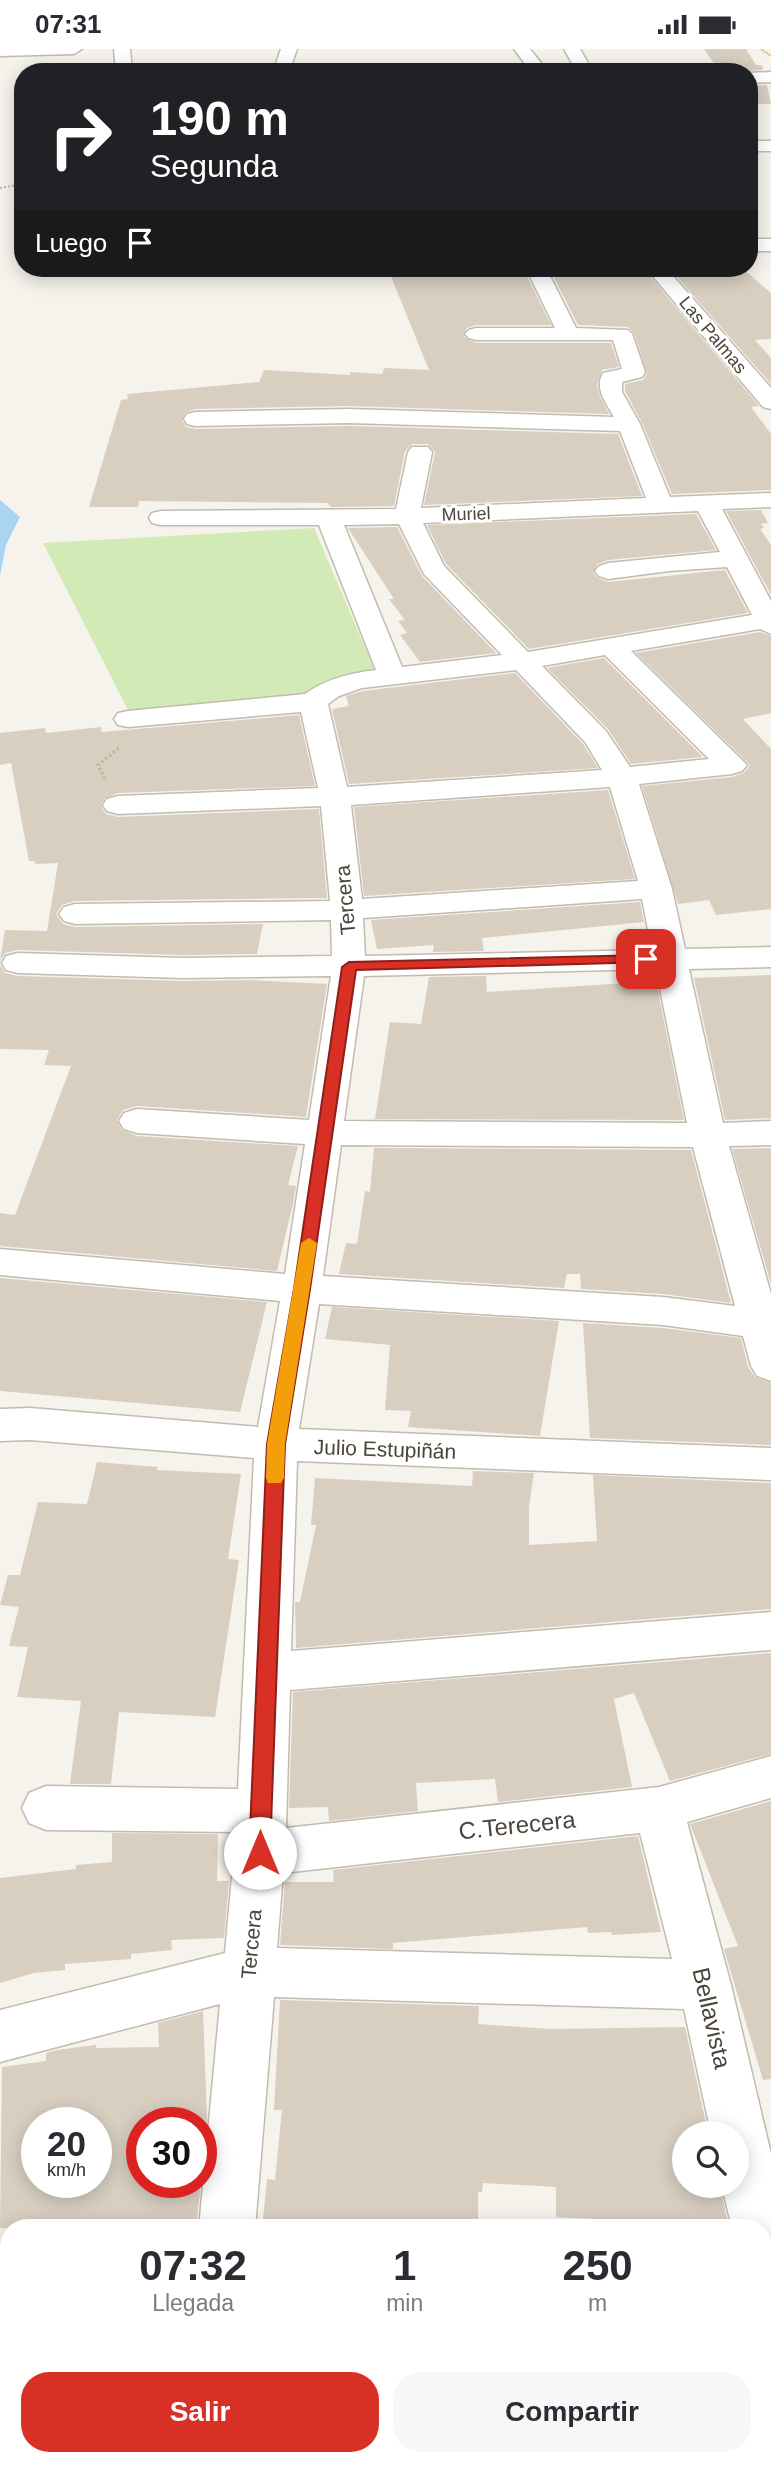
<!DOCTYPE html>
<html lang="es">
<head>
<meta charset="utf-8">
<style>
  :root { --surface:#fff; --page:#f7f7f7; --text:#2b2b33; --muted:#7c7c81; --accent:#d93025 }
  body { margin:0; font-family:Helvetica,sans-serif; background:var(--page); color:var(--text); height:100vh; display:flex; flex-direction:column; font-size:26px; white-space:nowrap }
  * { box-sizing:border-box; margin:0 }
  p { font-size:23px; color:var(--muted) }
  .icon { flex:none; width:38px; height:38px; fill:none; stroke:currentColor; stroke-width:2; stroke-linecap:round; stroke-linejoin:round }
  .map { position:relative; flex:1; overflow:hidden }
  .sheet { position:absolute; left:0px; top:2170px; width:772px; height:247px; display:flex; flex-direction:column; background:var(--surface); border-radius:28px 28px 0 0; box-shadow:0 4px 18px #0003 }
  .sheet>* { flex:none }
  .banner { position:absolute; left:14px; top:14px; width:744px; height:214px; border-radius:28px; box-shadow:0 4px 18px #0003; background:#202124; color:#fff; overflow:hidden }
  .tools { position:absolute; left:672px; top:2072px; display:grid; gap:14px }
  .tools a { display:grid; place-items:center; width:77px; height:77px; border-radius:50%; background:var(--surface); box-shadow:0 4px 18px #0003; font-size:35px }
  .speed { position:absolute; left:21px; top:2058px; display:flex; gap:14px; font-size:35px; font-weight:700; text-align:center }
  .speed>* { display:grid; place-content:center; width:91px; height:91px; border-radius:50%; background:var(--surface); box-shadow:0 4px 18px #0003; line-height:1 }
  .speed small { font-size:18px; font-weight:400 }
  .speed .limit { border:10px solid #d22; background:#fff; color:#111 }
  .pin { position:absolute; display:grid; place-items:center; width:60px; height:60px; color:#fff; margin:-30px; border-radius:14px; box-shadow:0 4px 10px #0006 }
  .me { position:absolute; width:77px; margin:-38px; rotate:0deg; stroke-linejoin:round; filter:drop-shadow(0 0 5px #0008) }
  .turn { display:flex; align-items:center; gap:24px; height:147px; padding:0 21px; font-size:32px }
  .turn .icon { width:91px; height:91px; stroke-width:2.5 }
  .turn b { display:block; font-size:49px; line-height:60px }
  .then { display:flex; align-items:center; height:66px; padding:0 21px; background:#0003; gap:14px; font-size:26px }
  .eta { display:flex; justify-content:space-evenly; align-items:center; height:119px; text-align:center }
  .eta b { font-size:42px; font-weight:700; line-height:49px }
  .cta { display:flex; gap:14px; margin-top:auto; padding:14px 21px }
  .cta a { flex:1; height:80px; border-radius:28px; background:var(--accent); color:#fff; font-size:28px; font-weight:700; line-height:80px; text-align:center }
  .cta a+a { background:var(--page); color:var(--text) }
  .status { display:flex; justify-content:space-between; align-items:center; height:49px; padding:0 35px; background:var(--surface); direction:ltr }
  .status svg { height:19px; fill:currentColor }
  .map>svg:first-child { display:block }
  .green { fill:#d2eab5 }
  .water { fill:#a9d4f2 }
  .building { fill:#d8cfc1; fill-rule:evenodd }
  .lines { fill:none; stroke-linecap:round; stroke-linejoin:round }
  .minor-casing { stroke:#c2bbae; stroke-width:3 }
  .secondary-casing { stroke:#d6c79b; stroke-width:3 }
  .path-far1 { stroke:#c4b79f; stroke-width:2; stroke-dasharray:2 2; stroke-linecap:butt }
  .path { stroke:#c4b79f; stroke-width:3.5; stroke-dasharray:2.5 2.5; stroke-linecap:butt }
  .minor { fill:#fff; fill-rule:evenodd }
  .secondary { fill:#fff3cd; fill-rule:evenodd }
  .route { fill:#d93025; stroke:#8d1f18; stroke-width:2 }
  .slow { fill:#f59e0b }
  .labels { text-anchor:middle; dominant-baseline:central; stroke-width:6; stroke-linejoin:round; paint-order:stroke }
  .far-street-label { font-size:18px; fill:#4b4439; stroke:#fff }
  .street-label { font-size:21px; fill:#4b4439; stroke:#fff }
  .near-street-label { font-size:24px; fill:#4b4439; stroke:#fff }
</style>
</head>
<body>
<div class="status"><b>07:31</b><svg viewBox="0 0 49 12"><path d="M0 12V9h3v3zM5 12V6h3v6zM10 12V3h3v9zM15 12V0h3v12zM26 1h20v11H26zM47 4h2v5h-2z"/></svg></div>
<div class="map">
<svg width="771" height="2416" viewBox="0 0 771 2416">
  <rect width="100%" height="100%" fill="#f6f3ec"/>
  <path class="green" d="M314,479l62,145 -46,7 -30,15 -172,15 -85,-167z"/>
  <path class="water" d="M0,451l20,17 -14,28 -6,31z"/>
  <g class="building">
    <path d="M704,0h42l10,16h6l1,5 -43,2z"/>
    <path d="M767,36l4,19h-22v-18z"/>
    <path d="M523,219l28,57h-75l-9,3 -4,8 13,7h135l8,24 -17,3 -5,14 3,12 9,18 -260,-8 -154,3 -10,4 -3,7 4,7 9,2 154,-3 269,8 24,62 -218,9 11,-53 -7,-8h-16l-7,7 -11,55 -63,1 -3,-4 -189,-2 -1,6h-49l32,-107 7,-1 -1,-5 132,-12 5,-12 86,5 1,-3 31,2 2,-6 45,2 -39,-96z"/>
    <path d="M549,219h94l116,138 -8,1 20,27v56l-99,4 -30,-71 -17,-32v-7l18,-4 4,-7 -13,-40 -6,-6 -50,-2z"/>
    <path d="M669,219h73l29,25v46l-16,1 16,18v26z"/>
    <path d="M761,461l7,13 -7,1 3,4 -4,1 11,16v50l-45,-84z"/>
    <path d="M696,465l20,36 -108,10 -11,4 -4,9 5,5 10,4 117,-12 23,43 -219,36 -83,-85 -19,-39z"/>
    <path d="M397,478l25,49 74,77 -76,9 -20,-27 7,-2 -9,-12 7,-1 -16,-21h5l-46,-71z"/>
    <path d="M760,583l11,4v77l-28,6 28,30v160l-55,6 -7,-15 -31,4 -36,-118 90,-9 12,-4 6,-8 -114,-112z"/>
    <path d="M604,609l99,99 -72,7 -23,-35 -61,-61z"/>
    <path d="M515,624l68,71 15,24 -249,16 -17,-75 17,-3 -3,-10 17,-5z"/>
    <path d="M299,666l16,71 -197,7 -13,5 -4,8 5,8 12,3 201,-8 8,89 -253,3 -12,4 -6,9 7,10 12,3 188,-3 -6,30 -74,1 -165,-5 -13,3 -5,8 5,-31 42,1 11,-68 -23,1v-3h-6l-18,-98 -11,2v-32l45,-5 1,5 55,-6 1,5z"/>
    <path d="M608,741l27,89 -271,17 -10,-89z"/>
    <path d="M640,853l4,20 -162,16 2,13 -51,1 1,-7 -57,4 -6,-29z"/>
    <path d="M0,916l5,8 13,3 165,5 68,-1 76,4 -21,133 -169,-11 -14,4 -6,10 5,10 15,6 161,10 -10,39 8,1 -3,18 -16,67 -277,-25v-33l15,2 56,-149 -27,-1 5,-15 -49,-1z"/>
    <path d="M771,926v143l-46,2 -31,-142z"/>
    <path d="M486,927l1,16 169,-11 28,139 -309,-1 15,-97 31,2 8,-47z"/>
    <path d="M374,1099l317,2 40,153 -68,-9 -82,-5 -1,-15h-13l-3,14 -225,-14 7,-31 11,1 8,-53 5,1z"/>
    <path d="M771,1099v136l-39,-135z"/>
    <path d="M0,1229l267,24 -27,110 -240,-21z"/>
    <path d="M332,1258l227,14 -19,115 -132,-9 3,-16 -26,-1 5,-65 -65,-6z"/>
    <path d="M583,1274l80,5 78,10 7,29 7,10 16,6v62l-181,-7z"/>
    <path d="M97,1413l61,5 -1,3 84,4 -13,85 11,1 -24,157 -96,-5 -8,72h-41l11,-83 -64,-4 11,-50 -19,-1 10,-39 -19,-2 8,-30h12l18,-73 49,2z"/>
    <path d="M473,1422l61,2 -5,34v38l68,-4 -4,-66 178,8v126l-475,39 -1,-46h5l16,-77h-5l4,-47 157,8z"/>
    <path d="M771,1604v101l-101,27 -36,-88 -20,6 18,88 -134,15 -3,-23 -79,4 2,28 -89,10 -1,-14 -39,1 4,-116z"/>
    <path d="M771,1752v278l-8,1 -39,-131 14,-3 -48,-122z"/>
    <path d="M112,1784l106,1 -1,47h12l-5,57 -53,2 1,10 -41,4v5l-66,5v6l-31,3 -34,10v-105l76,-9v-4l36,-3z"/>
    <path d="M638,1787l23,96 -49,3 -1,-3 -23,1 -1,-6 -194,16v6l-113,-4 5,-63h49l-1,-12z"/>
    <path d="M280,1951l199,6 -1,18 73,5 134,-2 23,106h-24v53h36l9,42h-58v-5l-115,-6v-30l-73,-4 -1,9h-4v36h-216l5,-49 8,1 7,-70h-8z"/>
    <path d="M203,1962l4,107 -6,58v-53h-59v59h59l-5,46h-196l2,-161 44,-6v-8l11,-3 39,-5v3l63,-1 -1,-24zM37,2074h59v59h-59z"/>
  </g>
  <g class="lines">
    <defs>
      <g id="minor">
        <path d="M0,0h82l-8,5 -74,2z"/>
        <path d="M114,0h16l2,23h-16z"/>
        <path d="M281,0h16l-8,23h-16z"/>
        <path d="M514,0h16l18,23h-17z"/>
        <path d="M564,0h16l13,23h-16z"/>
        <path d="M771,23v10l-22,1v-10z"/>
        <rect x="749" y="92" width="22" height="10"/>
        <rect x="749" y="190" width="22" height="12"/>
        <path d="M526,219h20l30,60 52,2 4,4 13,38 -3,5 -20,5v10l18,32 30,73 101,-4v14l-49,2 49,92v33l-11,-5 -129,22 116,114 -5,6 -10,3 -93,10 33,105 13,60 86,-2v20l-82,2 34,154 48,-2v24l-42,1 42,148v87l-14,-5 -6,-10 -8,-30 -80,-11 -344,-21 -20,125 472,19v32l-474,-19 -6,190 480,-39v38l-481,40 -4,138 373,-41 112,-31v42l-84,24 44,163 40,169v152l-8,-3v-75h-31l-10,-42h15v-53h-26l-27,-124 -410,-12 -19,231h-56l21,-224 -220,58v-52l225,-57 11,-121 -190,-2 -17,-7 -7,-15 7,-15 17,-7 192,3 16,-331 -224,-18 -30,1v-32l30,-1 228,19 22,-126 -280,-26v-26l285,25 20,-130 -168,-11 -13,-4 -5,-8 5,-8 13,-4 172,11 22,-144 -148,2 -165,-5 -12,-3 -4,-7 4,-7 12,-3 165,5 149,-2 -1,-36 -256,4 -11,-3 -5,-7 5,-7 11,-3 255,-3 -9,-95 -203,8 -11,-3 -4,-6 4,-6 11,-3 200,-8 -17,-76 -173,15 -10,-2 -4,-6 4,-6 10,-2 177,-17c21,-15 45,-21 71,-24l-57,-145h-158l-9,-2 -3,-5 3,-5 9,-2 235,-2 12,-57 4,-5h16l4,5 -11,56 225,-10 -26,-67 -271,-8 -154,3 -8,-2 -3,-5 3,-5 8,-2 154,-3 265,8c-8,-14 -20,-29 -11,-44l19,-4 -9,-29h-137l-7,-2 -4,-4 4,-4 7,-2h79zM698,462l22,41 -112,11 -9,3 -4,5 4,5 9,3 61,-8 58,-4 25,48 -224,37 -84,-86 -21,-43zM399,475l25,50 78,81 -100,12 -58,-142zM605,606l104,104 -79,8 -24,-36 -64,-65zM516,621l69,72 17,28 -255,17 -19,-83 11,-8 23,-8zM610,738l28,94 -276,18 -11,-94zM642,850l10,51 -287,6 -2,-38zM656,920l31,154 -343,-2 20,-145zM341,1096l352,2 42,159 -72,-9 -340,-21zM640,1784l32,126 -395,-11 6,-75z"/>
        <path d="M646,219h20l105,120v21l-8,-2z"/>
        <path d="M763,2363h8v53h-26l-6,-8h24z"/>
        <path d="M0,2371h9v37h28l-3,8h-34z"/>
        <path d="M154,2408h110l-4,8h-102z"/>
      </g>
      <path id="secondary" d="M762,0h9v6z"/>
    </defs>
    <use href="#minor" class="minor-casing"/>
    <use href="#secondary" class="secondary-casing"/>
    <path class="path-far1" d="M0,139l23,-4"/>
    <path class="path" d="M105,730l-7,-14 22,-18"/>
    <use href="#minor" class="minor"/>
    <use href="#secondary" class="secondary"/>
  </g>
  <path class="route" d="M646,906l5,1v6l-295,8 -46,319 -25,155 -15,409 -3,6 -7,3 -8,-3 -3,-6 18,-409 27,-155 48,-322 7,-5z"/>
  <path class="slow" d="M309,1189l8,5 -32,201 -1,34 -3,5h-13l-2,-5 1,-34 34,-201z"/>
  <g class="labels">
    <g class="far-street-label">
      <text transform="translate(713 286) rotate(50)">Las Palmas</text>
      <text transform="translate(466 465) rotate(-2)">Muriel</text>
    </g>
    <g class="street-label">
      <text transform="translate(345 851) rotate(-95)">Tercera</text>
      <text transform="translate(385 1400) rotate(2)">Julio Estupiñán</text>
      <text transform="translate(251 1895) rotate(-85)">Tercera</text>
    </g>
    <g class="near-street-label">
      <text transform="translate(517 1776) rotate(-6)">C.Terecera</text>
      <text transform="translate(712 1969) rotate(77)">Bellavista</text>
    </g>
  </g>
</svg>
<div class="tools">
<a><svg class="icon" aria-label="search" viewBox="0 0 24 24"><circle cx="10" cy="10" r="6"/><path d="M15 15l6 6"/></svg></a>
</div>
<div class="speed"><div>20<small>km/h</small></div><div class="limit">30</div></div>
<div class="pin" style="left:646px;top:910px;background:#d93025"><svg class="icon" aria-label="arrive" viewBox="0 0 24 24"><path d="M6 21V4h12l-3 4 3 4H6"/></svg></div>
<svg class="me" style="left:260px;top:1804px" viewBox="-20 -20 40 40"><circle r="19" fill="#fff"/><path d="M0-13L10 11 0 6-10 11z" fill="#d93025"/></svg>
<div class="banner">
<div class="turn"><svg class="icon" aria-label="right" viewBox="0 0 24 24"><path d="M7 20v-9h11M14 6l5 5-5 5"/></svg><div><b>190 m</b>Segunda</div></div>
<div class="then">Luego<svg class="icon" aria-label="arrive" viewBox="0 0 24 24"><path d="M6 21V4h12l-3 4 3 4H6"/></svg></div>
</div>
<section class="sheet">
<div class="eta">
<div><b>07:32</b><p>Llegada</p></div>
<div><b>1</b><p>min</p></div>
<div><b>250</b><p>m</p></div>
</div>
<div class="cta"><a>Salir</a><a>Compartir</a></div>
</section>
</div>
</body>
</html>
